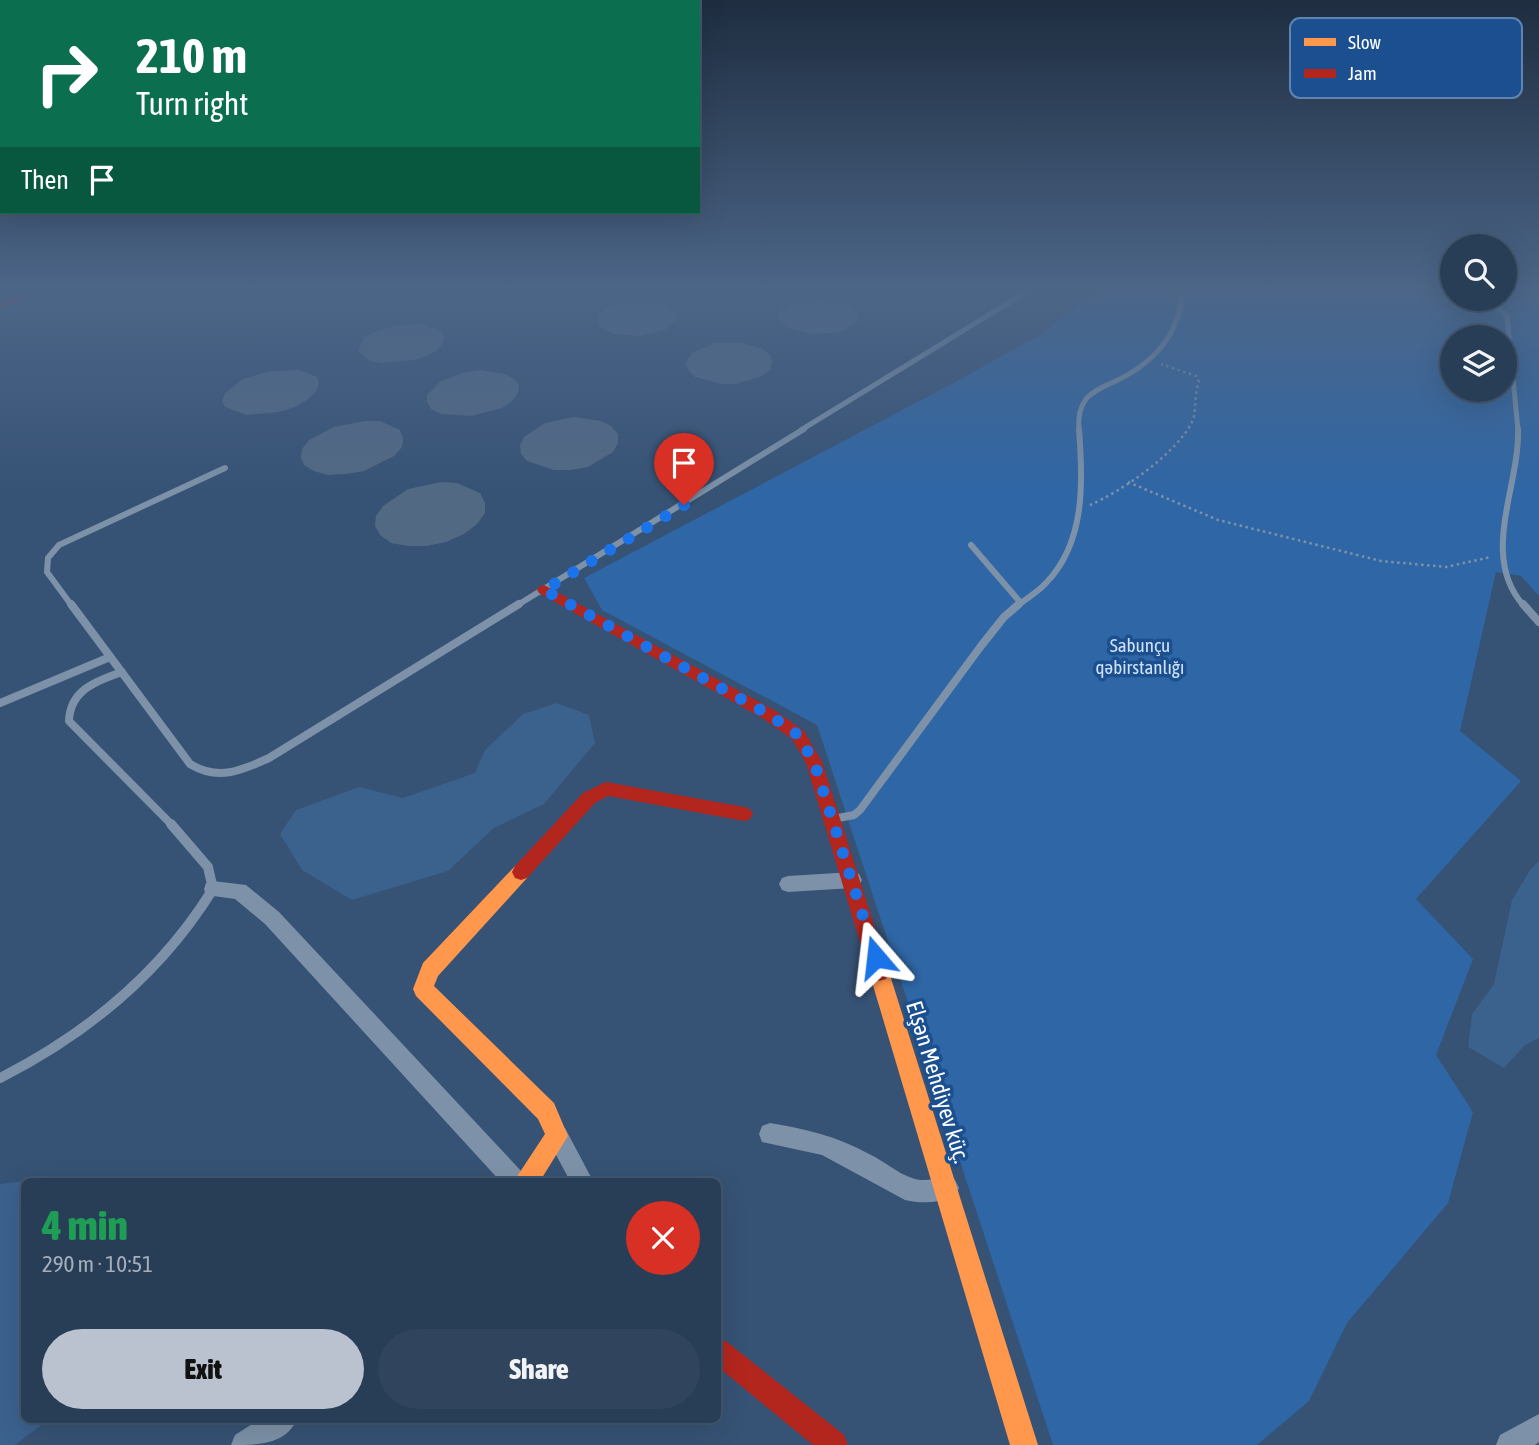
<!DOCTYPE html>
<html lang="en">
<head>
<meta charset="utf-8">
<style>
  :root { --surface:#283e57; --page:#30455d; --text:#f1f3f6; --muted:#a5aeba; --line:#44576d; --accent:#b9c2ce }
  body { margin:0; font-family:"Asap Condensed",sans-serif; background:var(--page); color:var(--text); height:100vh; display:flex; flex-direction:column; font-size:26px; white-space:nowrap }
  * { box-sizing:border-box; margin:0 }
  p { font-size:23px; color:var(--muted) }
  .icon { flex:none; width:38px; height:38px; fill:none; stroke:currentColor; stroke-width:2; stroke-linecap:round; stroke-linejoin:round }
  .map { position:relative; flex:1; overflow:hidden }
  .details { position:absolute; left:21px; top:1178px; width:700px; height:245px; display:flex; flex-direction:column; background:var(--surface); border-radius:10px; box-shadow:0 7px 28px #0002,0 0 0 2px var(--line) }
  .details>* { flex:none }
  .banner { position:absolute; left:0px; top:0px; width:700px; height:214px; box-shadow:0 7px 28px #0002,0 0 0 2px var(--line); background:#0b6e4f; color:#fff; overflow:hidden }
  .fabs { position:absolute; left:1440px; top:234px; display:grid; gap:14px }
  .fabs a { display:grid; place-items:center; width:77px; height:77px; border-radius:50%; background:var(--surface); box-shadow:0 7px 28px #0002,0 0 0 2px var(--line); font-size:35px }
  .pin { position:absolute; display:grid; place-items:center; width:60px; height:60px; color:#fff; margin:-72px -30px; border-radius:50% 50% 50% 0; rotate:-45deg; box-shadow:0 0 7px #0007 }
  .pin .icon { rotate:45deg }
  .me { position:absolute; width:77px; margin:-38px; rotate:343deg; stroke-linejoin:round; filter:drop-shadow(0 0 5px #0008) }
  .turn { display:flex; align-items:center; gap:24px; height:147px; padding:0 21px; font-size:32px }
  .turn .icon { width:91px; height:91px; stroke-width:2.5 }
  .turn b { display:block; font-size:49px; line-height:60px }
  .then { display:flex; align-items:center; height:66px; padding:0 21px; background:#0003; gap:14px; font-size:26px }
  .round { display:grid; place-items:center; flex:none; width:74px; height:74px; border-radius:37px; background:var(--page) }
  .summary { display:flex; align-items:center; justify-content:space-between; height:119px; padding:0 21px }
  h1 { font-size:42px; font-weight:800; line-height:52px; color:#1e9e55 }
  .button { display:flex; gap:14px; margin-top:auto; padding:14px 21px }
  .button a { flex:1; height:80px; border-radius:42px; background:var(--accent); color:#111; font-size:28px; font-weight:800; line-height:80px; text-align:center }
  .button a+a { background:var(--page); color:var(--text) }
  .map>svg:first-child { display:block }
  .green { fill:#2f66a5; fill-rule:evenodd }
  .water { fill:#3b618d }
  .building { fill:#526984 }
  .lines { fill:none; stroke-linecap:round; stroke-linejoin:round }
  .path { stroke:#7d92a8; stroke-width:2.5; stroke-dasharray:2.5 3.5; stroke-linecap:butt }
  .lane-far3 { stroke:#7d92a8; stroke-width:5 }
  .lane-far2 { stroke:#7d92a8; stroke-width:6 }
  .lane-far1 { stroke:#7d92a8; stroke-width:8 }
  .lane { stroke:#7d92a8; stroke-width:10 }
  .street { fill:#7d92a8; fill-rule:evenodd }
  .slow { fill:#ff974d; fill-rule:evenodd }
  .jam { fill:#b3261e; fill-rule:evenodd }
  .route { stroke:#1a73e8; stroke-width:12; stroke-dasharray:0 21.6 }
  .labels { text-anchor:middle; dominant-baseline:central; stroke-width:7; stroke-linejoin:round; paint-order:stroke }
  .park-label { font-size:19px; fill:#cfe3fa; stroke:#1b4f8f }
  .near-street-label { font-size:23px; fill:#fff; stroke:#1b4f8f }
  .key { fill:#1b4f8f; stroke:#5f84b1; stroke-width:2 }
  .key-label { font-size:19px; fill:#fff }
</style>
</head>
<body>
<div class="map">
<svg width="1539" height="1445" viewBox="0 0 1539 1445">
  <rect width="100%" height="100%" fill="#365274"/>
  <path class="green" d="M1103,289h349v10h53v-10h34v307l-18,-20 -25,-4 -36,159 61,50 -105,118 57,60 -37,96 37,57 -25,91 -101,120 -38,78 -52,44h-204l-236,-720 -215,-115 -18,-32 375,-198 84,-47 40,-33 16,-6zM1452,338h53v52h-53z"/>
  <g class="water">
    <path d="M557,703l32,12 6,28 -51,61 -50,24 -46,43 -96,29 -50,-30 -22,-36 16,-24 63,-23 44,11 72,-25 10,-23 38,-36z"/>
    <path d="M1539,861v177l-14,7 -21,23 -36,-21 4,-33 22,-30 18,-84 18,-30z"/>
    <path d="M24,1181v238h25l-34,26h-15v-261z"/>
  </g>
  <g class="building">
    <path d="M827,299l21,6 7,5 3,6 -1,6 -17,10 -27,2 -25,-6 -10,-10 1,-6 13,-9z"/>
    <path d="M626,301l36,2 14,9 1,6 -12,12 -25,6 -27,-2 -15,-9 1,-11 10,-8z"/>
    <path d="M423,324l18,7 3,5 -1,7 -6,7 -11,6 -13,4 -31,3 -12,-2 -12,-10 6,-13 9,-5 24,-8z"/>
    <path d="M715,343h26l22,6 7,6 2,8 -2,7 -8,6 -26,8h-15l-26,-7 -6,-6 -3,-7 2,-6 6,-6z"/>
    <path d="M299,370l18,7 2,7 -3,8 -8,7 -13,8 -16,5 -33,3 -21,-8 -3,-6 3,-8 18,-14 28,-8z"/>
    <path d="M480,370l25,4 9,5 5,6 -1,8 -6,8 -10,7 -31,8 -30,-2 -10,-5 -4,-7v-7l14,-14 25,-9z"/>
    <path d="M574,417l27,4 10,5 7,8v9l-5,9 -25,15 -17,3h-17l-27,-9 -6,-7 -1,-9 4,-8 21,-14z"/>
    <path d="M365,421h15l20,9 3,8 -1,9 -8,9 -30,15 -18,3 -18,1 -14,-4 -10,-6 -3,-7 1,-9 7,-9 25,-13z"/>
    <path d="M441,482l16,1 23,10 5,10v10l-8,11 -13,10 -18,8 -19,4h-19l-17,-3 -11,-8 -5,-9 1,-10 7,-10 25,-17z"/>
  </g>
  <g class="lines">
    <g class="path">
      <path d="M1509,304l4,-15"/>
      <path d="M1128,482l90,38 163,41 65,6 45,-10"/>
      <path d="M1090,505c32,-14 84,-50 101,-81 7,-13 2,-28 8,-42l-3,-6 -35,-12"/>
    </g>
    <g class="lane-far3">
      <path d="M1490,299l17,17 11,114"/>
      <path d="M801,430l230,-141"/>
      <path d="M1079,430c-1,-11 0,-22 7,-31 9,-10 22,-14 34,-20 37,-19 61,-48 62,-90"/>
    </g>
    <g class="lane-far2">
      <path d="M1518,429c2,57 -39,128 6,177"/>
      <path d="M971,545l49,57"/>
      <path d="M72,606l-25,-34 1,-14 11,-13 166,-77"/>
      <path d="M516,606l288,-177"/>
      <path d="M1017,606c10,-8 21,-14 29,-23 40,-41 37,-103 33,-154"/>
    </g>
    <g class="lane-far1">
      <path d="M71,604l119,160c28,17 51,7 79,-6l250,-154"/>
      <path d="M1523,604l16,18"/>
      <path d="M122,672c-26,9 -52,18 -53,49l104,105"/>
      <path d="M0,703l110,-46"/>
      <path d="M833,819l21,-4 6,-5 121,-164 23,-29 15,-13"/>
    </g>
    <path class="lane" d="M0,1078c87,-44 161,-105 213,-189l-5,-22 -37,-43"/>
    <g class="street">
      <path d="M853,872l6,2 3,6 -3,6 -6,2 -65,4 -6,-2 -3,-6 3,-6 6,-2z"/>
      <path d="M213,881l33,4 33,27 244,261 3,8h-26l-235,-257 -30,-25 -29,-4 -2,-6 2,-6z"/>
      <path d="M770,1123c35,6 67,13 99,31 15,7 28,19 43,24 15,6 29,-4 43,2l4,8 -4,8c-16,7 -33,8 -50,4l-83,-45 -60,-13 -3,-8 3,-8z"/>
      <path d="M557,1125l8,3 28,53h-23l-24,-45 3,-8z"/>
      <path d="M1539,1414v28l-4,3h-39l4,-10z"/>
      <path d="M260,1419h37c-11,26 -40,26 -66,26l4,-10z"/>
    </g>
    <g class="slow">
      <path d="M521,864l6,2 3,6 -3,6 -89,98 -4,10 120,117 14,33 -28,45h-26l31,-47 -7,-15 -122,-123 -3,-7 10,-26 92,-97z"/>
      <path d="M879,963l7,2 3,7 149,473h-28l-141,-473 3,-7z"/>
    </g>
    <g class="jam">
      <path d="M46,289h14l-60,19v-6z"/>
      <path d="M544,585l230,125 30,21 18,31 67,210 -3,7 -7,2 -7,-2 -3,-7 -63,-209 -14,-24 -30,-21 -223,-125 -2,-3 2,-3z"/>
      <path d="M606,782l138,25 6,2 3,5 -3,5 -6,2 -136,-25 -13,7 -68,75 -6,2 -6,-2 -3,-6 3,-6 68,-73z"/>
      <path d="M718,1338l9,4 117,93 4,10h-35l-95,-78z"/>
    </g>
  </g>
  <linearGradient id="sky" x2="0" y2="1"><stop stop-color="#1e2d40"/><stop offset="0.59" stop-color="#4c6688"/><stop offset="1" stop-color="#4c6688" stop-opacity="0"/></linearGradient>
  <rect width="1539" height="491" fill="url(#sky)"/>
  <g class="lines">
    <path class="route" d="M684,505l-140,85 224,124 30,21 16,27 62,195"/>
  </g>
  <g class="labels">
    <g class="park-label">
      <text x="1140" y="645">Sabunçu<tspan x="1140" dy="22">qəbirstanlığı</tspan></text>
    </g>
    <g class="near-street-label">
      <text transform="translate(938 1082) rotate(73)">Elşən Mehdiyev küç.</text>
    </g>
  </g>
  <rect x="1290" y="18" width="232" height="80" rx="10" class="key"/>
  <rect x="1304" y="38" width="32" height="8" fill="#ff974d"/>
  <rect x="1304" y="69" width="32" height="9" fill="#b3261e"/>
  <g class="key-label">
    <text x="1348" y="49">Slow</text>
    <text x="1348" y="80">Jam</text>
  </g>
</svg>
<div class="fabs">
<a><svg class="icon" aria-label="search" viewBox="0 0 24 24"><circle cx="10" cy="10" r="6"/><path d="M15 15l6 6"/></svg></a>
<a><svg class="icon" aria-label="layers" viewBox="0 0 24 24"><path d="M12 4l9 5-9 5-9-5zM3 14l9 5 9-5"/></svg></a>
</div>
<div class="pin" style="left:684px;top:505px;background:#d93025"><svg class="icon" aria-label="arrive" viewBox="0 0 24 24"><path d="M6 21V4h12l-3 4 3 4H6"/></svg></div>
<svg class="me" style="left:876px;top:957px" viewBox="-20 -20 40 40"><path d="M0-17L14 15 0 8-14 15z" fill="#1a73e8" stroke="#fff" stroke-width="4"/></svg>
<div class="banner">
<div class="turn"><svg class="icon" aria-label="right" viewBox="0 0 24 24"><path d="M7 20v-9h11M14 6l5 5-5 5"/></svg><div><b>210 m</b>Turn right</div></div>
<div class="then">Then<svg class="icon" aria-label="arrive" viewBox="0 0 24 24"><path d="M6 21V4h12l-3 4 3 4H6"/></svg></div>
</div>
<section class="details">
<div class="summary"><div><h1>4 min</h1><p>290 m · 10:51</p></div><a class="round" style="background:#d93025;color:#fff"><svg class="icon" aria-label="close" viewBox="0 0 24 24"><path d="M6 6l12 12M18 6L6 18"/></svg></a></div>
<div class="button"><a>Exit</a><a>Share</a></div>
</section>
</div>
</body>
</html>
